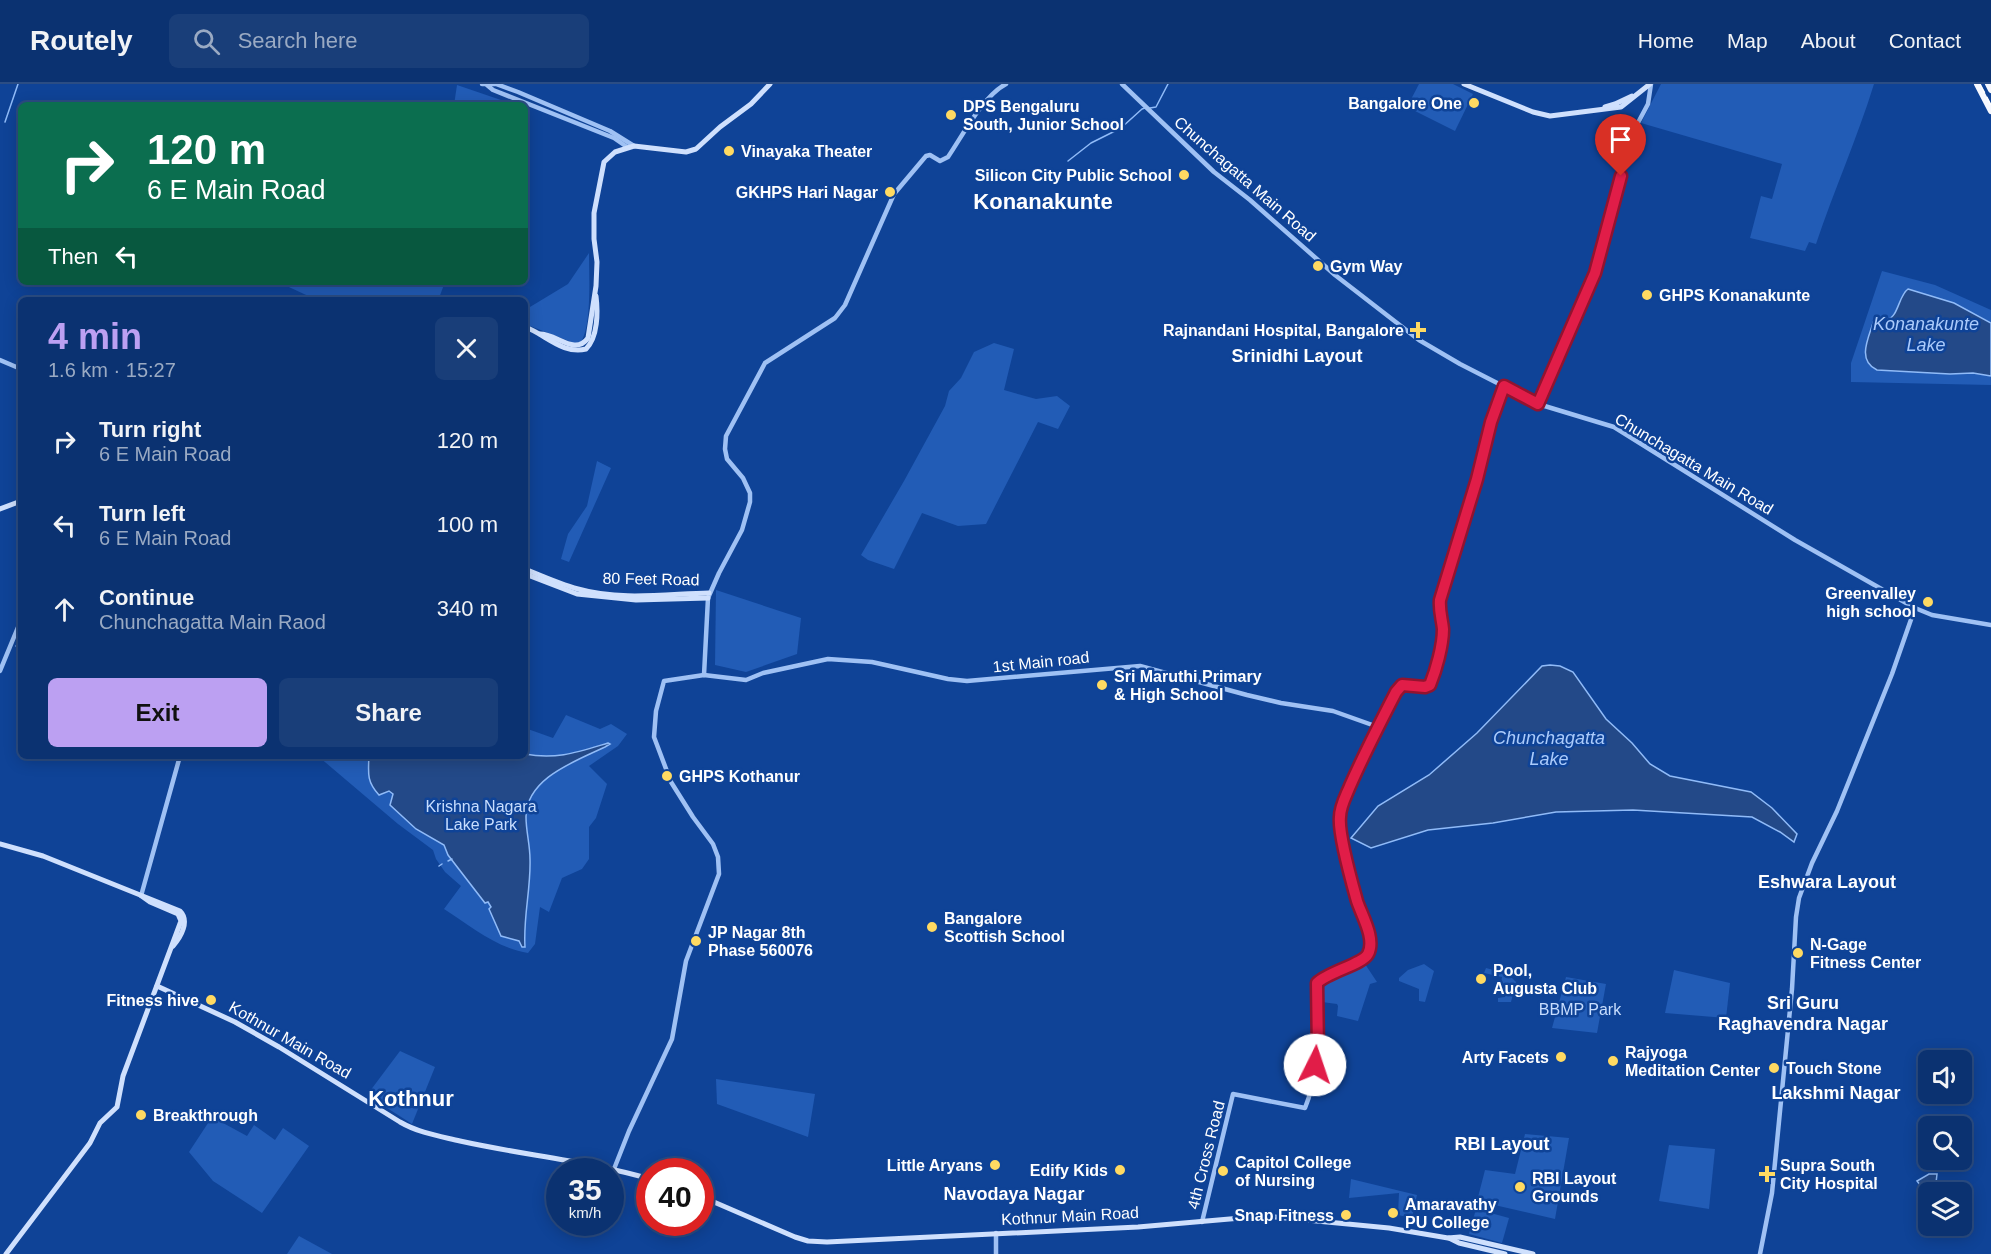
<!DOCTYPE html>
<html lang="en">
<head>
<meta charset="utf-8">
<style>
  :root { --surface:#0b3271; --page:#193e79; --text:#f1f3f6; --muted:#9aaac3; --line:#2b4d84; --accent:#bca0f2 }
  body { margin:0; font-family:Arial,sans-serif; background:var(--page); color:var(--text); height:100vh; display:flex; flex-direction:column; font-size:22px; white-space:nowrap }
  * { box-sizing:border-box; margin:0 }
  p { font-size:20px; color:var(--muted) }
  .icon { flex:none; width:33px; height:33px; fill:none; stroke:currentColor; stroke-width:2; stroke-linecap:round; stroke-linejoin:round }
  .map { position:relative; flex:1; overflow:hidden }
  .sheet { position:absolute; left:18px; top:213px; width:510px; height:462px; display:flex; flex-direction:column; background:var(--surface); border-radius:9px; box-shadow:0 3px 15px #0003,0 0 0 2px var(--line) }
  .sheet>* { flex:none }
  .hud { position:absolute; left:18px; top:18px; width:510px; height:183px; border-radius:9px; box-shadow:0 3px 15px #0003,0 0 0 2px var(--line); background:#0b6e4f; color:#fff; overflow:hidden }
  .fabs { position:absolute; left:1918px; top:966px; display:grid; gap:12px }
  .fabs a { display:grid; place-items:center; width:54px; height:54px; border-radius:9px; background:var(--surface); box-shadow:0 3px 15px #0003,0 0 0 2px var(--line); font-size:30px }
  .speed { position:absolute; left:546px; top:1074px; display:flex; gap:12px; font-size:30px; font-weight:700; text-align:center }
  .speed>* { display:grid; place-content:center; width:78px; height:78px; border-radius:50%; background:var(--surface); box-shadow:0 3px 15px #0003,0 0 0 2px var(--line); line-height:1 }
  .speed small { font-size:15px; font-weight:400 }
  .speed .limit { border:9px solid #d22; background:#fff; color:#111 }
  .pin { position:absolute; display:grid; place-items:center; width:51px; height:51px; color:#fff; margin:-62px -26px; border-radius:50% 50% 50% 0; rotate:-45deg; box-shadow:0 0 6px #0007 }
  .pin .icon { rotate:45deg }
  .me { position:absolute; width:66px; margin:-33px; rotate:4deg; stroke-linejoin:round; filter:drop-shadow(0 0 4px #0008) }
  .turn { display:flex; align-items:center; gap:21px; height:126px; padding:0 30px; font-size:27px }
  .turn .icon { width:78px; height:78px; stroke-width:2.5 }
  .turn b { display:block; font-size:42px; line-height:51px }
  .then { display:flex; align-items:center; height:57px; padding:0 30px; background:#0003; gap:12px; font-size:22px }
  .round { display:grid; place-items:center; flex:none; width:63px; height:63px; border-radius:9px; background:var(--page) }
  .overview { display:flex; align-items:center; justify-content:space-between; height:102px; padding:0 30px }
  h1 { font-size:36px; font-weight:800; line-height:45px; color:var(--accent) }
  .action { display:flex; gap:12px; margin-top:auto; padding:12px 30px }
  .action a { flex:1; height:69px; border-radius:9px; background:var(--accent); color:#111; font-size:24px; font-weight:800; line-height:69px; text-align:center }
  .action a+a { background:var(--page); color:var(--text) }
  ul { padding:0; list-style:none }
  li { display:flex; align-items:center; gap:18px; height:84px; padding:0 30px }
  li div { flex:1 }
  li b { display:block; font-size:22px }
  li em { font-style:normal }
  header { display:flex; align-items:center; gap:36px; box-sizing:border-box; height:84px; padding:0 30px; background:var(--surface); border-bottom:2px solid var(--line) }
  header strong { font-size:28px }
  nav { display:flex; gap:33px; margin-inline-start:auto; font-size:21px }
  .search { width:420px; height:54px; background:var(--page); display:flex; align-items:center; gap:15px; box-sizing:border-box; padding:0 21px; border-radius:9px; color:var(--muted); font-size:22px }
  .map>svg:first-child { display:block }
  .green { fill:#225cb6 }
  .water { fill:#234988; stroke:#90bbf8; stroke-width:1.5 }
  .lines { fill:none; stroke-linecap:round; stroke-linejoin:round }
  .stream { stroke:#90bbf8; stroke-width:1.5 }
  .tertiary { stroke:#9fc1f4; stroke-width:4.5 }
  .secondary { stroke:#cfe0fd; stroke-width:5 }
  .trunk { stroke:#f6f8ff; stroke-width:6 }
  .rail { stroke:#fff; stroke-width:1.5; stroke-dasharray:10 4.5; stroke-linecap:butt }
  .route-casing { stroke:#92132f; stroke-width:15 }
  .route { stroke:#e11d48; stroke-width:10 }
  .poi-dot { fill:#ffda62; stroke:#0f4397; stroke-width:2 }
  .labels { text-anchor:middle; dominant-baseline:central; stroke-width:5; stroke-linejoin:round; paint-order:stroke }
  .poi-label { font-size:16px; font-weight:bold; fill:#fff; stroke:#0f4397; text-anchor:start }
  .street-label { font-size:16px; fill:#fff; stroke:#0f4397 }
  .park-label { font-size:16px; fill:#c7ddfe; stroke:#0f4397 }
  .water-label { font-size:18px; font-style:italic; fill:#abcbfb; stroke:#0f4397 }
  .neighbourhood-label { font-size:18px; font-weight:bold; fill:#fff; stroke:#0f4397 }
  .district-label { font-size:22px; font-weight:bold; fill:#fff; stroke:#0f4397 }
</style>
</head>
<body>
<header>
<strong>Routely</strong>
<div class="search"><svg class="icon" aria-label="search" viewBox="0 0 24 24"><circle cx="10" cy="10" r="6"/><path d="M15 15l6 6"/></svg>Search here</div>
<nav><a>Home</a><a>Map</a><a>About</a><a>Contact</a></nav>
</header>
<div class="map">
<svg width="1991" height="1170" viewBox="0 0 1991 1170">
  <rect width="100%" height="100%" fill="#0f4397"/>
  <g class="green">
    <path d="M1419,0h34l20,10 -18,37 -48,-24z"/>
    <path d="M1661,0h213c-17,55 -40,106 -58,160l-7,-2 -4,9 -55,-13 11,-42 11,3 10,-35 -141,-41z"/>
    <path d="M457,1l44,15 -2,5h-45z"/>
    <path d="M589,169c0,21 3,73 -8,89l-7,1 -49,-19v-14l43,-26z"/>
    <path d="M1882,187l53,14 56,25v13l-37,-20 -46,-14c-9,6 -10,28 -20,30 -4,1 -7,-1 -11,-2l-3,3 -8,25 84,29 23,-1 18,3v9l-140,-3v-19z"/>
    <path d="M445,198l-6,16 6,2h-128l-39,-18z"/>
    <path d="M994,259l20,6 -10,41 32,9 21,-3 13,10 -12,23 -20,-7 -52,102 -28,2 -36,-13 -28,56 -26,-9 -7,-5 43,-74 41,-75 4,-15 12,-13 13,-26z"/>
    <path d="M597,377l14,7 -42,94 -8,-3 7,-25 19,-28z"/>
    <path d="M716,506l85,28 -4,36 -51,18 -31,-7z"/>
    <path d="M566,631l34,14 11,-5 16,10 -9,12 -29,20 18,18 -11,34 -7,9v32l-7,10 -20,9 -13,34 -9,-5 -5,37 -7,9c-30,-4 -59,-28 -84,-44l17,-23 -16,-14 -9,-13 -3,-9 -35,-26 -79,-67v-1h206v-28l28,10z"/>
    <path d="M1365,880l12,18 -7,2 -12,37 -21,-5 1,-10 -1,-2 -15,-2v-11l4,-8z"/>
    <path d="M1424,880l10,7 -9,31 -6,-1v-12l-20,-8v-3l9,-8z"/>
    <path d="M1486,884l22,6 8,8 -5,20h-13v-4l7,-1 2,-8 -3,-1 1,-4 -4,-1 1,-6 -18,-4z"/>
    <path d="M1674,886l56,13 -4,35 -61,-5z"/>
    <path d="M1566,893l40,7 -9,49 -45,-5z"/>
    <path d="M400,967l35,16 -23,57 -45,-29z"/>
    <path d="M716,995l99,15 -7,43 -91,-33z"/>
    <path d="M212,1033l35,19 7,-11 21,15 8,-12 26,18 -47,67 -49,-32 -24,-29z"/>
    <path d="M1525,1050l44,4 -14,81 -78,-18 8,-31 30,4z"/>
    <path d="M1669,1061l46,4 -6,60 -50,-8z"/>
    <path d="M1351,1095l66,16 -5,23 -14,-3 1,-22 -50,5z"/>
    <path d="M1476,1125l33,9 -7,25 -33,-9z"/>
    <path d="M299,1152l33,18h-45z"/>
  </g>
  <g class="water">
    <path d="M1908,205l46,14 37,20v53l-18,-3 -23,1 -73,-4c-21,-10 -8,-33 -3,-50l3,-3c4,1 7,3 11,2 10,-2 11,-24 20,-30z"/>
    <path d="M1550,581l10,1 13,6 33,47 26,24 18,21 20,12 81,16 21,16 25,26 -3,8 -14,-10 -28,-15 -119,-7 -77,2 -63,11 -65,7 -57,18 -20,-10 27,-32 51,-31 48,-42 65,-67z"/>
    <path d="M608,659l2,1 -5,3c-29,14 -79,31 -79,70 0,14 4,28 4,42 1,30 -7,58 -5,88h-3l-3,-6 -18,-5 -12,-27 2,-2 -3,-5 -3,1 -37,-48 -4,-10 -28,-16 -26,-24 3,-11 -4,-3 -10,4c-12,-13 -11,-21 -10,-39h156v-2c31,6 53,-2 83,-11z"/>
    <path d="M1929,1090h8l-1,9 6,7 -2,2h-11v10l-2,-4h-4l1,-8 -7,-9z"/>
  </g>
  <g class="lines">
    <g class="stream">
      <path d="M1150,24l6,-1 12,-23"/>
      <path d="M5,38l13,-38"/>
      <path d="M1068,77l23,-18 30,-15 21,-19 3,-1"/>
      <path d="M16,562h5"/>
      <path d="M448,777l4,-2"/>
      <path d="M439,782l3,-2"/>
    </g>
    <g class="tertiary">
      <path d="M482,0h14l22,8 92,39 24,15"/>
      <path d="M1122,0l92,88 36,28 85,75 84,65 41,24 78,40 76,23 181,113 120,68 17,7 59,10"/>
      <path d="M487,1l6,5 121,48 13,9"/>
      <path d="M0,276l21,9"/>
      <path d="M1538,320l57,-131 12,-39 16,-63 1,-13 9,-26 15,-28 3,-20"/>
      <path d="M0,587l21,-51"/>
      <path d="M704,591l4,-77 11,-25 23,-43 8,-28v-9l-7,-15 -16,-19 -2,-10 1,-13 39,-73 70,-45 10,-13 49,-111 32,-38 4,-1 10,6 8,-4c15,-22 35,-61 58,-73"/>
      <path d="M141,812l39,-140"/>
      <path d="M614,1085l15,-38 43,-92 14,-78 33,-87 -1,-17 -5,-13 -20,-27 -22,-35 -17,-45 2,-26 8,-30 40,-6 42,5 17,-7 65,-14 44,3 76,17 19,2 173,-15 107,29 34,8 52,8 45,16"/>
      <path d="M1202,1138l31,-128 72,14c17,-41 9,-83 12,-125 15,-13 39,-14 52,-30l-1,-20 -15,-50 -14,-60 3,-18 14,-34 40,-79 6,-7 25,2c10,-11 16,-42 16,-57 0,-10 -4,-19 -2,-30l36,-121 14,-57 13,-36"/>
      <path d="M996,1170v-21"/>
      <path d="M1760,1170l12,-61 20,-204 4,-72 3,-19 13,-35 25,-52 55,-137 23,-66"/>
    </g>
    <g class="secondary">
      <path d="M1464,0l69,28 17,4 71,-9 29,-23"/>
      <path d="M1605,23l10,-3 17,-8"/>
      <path d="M525,243c20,7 38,28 61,22 12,-12 12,-37 10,-53"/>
      <path d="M540,250c17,0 35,22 48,4l8,-52 1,-24 -3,-23v-26l10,-51 11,-10 19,-6 52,6 10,-3 24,-22 31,-23 19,-20"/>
      <path d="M0,425l21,-8"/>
      <path d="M525,485c17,7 35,15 53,20 42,12 89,5 131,4"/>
      <path d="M525,490l52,20 59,6 72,-2"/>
      <path d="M0,760l43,12 137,55c10,10 1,26 -7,35"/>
      <path d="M157,902l78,36 44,25 121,75c19,11 39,14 60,19 63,14 128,20 190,38"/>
      <path d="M700,1112l95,41 13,4 19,1 311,-15 126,-11 125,12 59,10 12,-1 73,17"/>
      <path d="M1449,1154l10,5 46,11"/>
      <path d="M6,1170l84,-111 10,-20 17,-16 6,-31 58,-155 -3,-7 -28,-12 -7,-5"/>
    </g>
    <g class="trunk">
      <path d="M1977,0l14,27"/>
      <path d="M1988,0l3,6"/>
    </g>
    <path class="rail" d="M1980,0l11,21"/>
  </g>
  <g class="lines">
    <defs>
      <path id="route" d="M1315,981l3,-13 -1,-69c11,-11 46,-19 51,-29 8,-15 -6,-38 -11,-53 -5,-18 -19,-67 -17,-84 0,-11 6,-21 10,-31 14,-32 30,-63 46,-94l6,-7 23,2 5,-2c6,-15 13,-39 13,-56 -1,-10 -4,-18 -3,-29l37,-121 14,-57 13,-36 34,18 57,-131 26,-97"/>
    </defs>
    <use href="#route" class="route-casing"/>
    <use href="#route" class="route"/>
  </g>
  <g class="poi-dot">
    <circle cx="1474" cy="19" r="6"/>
    <circle cx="951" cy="31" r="6"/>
    <circle cx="729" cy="67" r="6"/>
    <circle cx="1184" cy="91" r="6"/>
    <circle cx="890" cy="108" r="6"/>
    <circle cx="1318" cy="182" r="6"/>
    <circle cx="1647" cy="211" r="6"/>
    <path d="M1415 237h6v6h6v6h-6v6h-6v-6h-6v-6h6z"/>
    <circle cx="1928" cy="518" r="6"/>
    <circle cx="1102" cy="601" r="6"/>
    <circle cx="667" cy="692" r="6"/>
    <circle cx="932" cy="843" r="6"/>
    <circle cx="696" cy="857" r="6"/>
    <circle cx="1798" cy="869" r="6"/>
    <circle cx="1481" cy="895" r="6"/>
    <circle cx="211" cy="916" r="6"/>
    <circle cx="1561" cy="973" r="6"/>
    <circle cx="1613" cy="977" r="6"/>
    <circle cx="1774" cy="984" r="6"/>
    <circle cx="141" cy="1031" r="6"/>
    <circle cx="995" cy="1081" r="6"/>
    <circle cx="1120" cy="1086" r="6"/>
    <circle cx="1223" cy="1087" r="6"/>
    <path d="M1764 1081h6v6h6v6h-6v6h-6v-6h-6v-6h6z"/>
    <circle cx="1520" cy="1103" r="6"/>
    <circle cx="1393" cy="1129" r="6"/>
    <circle cx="1346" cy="1131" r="6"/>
  </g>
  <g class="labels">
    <g class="poi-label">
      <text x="1462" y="19" text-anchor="end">Bangalore One</text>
      <text x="963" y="22">DPS Bengaluru<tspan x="963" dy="18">South, Junior School</tspan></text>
      <text x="741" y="67">Vinayaka Theater</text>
      <text x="1172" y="91" text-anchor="end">Silicon City Public School</text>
      <text x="878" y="108" text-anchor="end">GKHPS Hari Nagar</text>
      <text x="1330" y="182">Gym Way</text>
      <text x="1659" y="211">GHPS Konanakunte</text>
      <text x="1404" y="246" text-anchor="end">Rajnandani Hospital, Bangalore</text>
      <text x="1916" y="509" text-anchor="end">Greenvalley<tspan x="1916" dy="18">high school</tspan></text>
      <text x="1114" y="592">Sri Maruthi Primary<tspan x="1114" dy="18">&amp; High School</tspan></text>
      <text x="679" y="692">GHPS Kothanur</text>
      <text x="944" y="834">Bangalore<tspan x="944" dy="18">Scottish School</tspan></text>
      <text x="708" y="848">JP Nagar 8th<tspan x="708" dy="18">Phase 560076</tspan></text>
      <text x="1810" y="860">N-Gage<tspan x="1810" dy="18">Fitness Center</tspan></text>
      <text x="1493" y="886">Pool,<tspan x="1493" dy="18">Augusta Club</tspan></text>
      <text x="199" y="916" text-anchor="end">Fitness hive</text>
      <text x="1625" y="968">Rajyoga<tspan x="1625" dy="18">Meditation Center</tspan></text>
      <text x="1549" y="973" text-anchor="end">Arty Facets</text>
      <text x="1786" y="984">Touch Stone</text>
      <text x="153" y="1031">Breakthrough</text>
      <text x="1235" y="1078">Capitol College<tspan x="1235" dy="18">of Nursing</tspan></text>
      <text x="983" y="1081" text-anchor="end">Little Aryans</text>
      <text x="1780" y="1081">Supra South<tspan x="1780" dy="18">City Hospital</tspan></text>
      <text x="1108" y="1086" text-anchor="end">Edify Kids</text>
      <text x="1532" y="1094">RBI Layout<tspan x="1532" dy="18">Grounds</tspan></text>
      <text x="1405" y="1120">Amaravathy<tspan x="1405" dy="18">PU College</tspan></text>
      <text x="1334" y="1131" text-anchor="end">Snap Fitness</text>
    </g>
    <g class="street-label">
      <text transform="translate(1245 95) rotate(41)">Chunchagatta Main Road</text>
      <text transform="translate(1694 380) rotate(31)">Chunchagatta Main Road</text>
      <text transform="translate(651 495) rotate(1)">80 Feet Road</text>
      <text transform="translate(1041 578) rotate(-6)">1st Main road</text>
      <text transform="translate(290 956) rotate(30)">Kothnur Main Road</text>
      <text transform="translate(1206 1071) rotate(-76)">4th Cross Road</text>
      <text transform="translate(1070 1132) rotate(-3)">Kothnur Main Road</text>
    </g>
    <g class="park-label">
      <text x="481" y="722">Krishna Nagara<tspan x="481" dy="18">Lake Park</tspan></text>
      <text x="1580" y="925">BBMP Park</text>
    </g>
    <g class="water-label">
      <text x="1926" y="240">Konanakunte<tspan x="1926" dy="21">Lake</tspan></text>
      <text x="1549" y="654">Chunchagatta<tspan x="1549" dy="21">Lake</tspan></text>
    </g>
    <g class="neighbourhood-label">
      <text x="1297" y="272">Srinidhi Layout</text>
      <text x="1827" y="798">Eshwara Layout</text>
      <text x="1803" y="919">Sri Guru<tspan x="1803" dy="21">Raghavendra Nagar</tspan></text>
      <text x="1836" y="1009">Lakshmi Nagar</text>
      <text x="1502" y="1060">RBI Layout</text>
      <text x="1014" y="1110">Navodaya Nagar</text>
    </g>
    <g class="district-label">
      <text x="1043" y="117">Konanakunte</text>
      <text x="411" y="1014">Kothnur</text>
    </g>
  </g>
</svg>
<div class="fabs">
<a><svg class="icon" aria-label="sound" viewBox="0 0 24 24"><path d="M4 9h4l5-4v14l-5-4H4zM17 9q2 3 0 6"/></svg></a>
<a><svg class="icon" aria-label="search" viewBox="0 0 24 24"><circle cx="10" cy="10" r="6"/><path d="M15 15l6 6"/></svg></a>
<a><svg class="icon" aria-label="layers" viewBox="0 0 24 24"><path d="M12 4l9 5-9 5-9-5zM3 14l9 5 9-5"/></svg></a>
</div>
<div class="speed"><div>35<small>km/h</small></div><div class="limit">40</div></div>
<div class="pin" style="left:1621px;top:92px;background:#d93025"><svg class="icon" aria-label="arrive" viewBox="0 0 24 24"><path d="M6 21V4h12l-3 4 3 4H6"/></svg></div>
<svg class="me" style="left:1315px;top:981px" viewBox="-20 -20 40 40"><circle r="19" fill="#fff"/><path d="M0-13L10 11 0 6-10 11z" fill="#e11d48"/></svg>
<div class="hud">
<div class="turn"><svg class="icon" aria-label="right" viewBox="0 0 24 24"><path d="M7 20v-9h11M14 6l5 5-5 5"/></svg><div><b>120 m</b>6 E Main Road</div></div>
<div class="then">Then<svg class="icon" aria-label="left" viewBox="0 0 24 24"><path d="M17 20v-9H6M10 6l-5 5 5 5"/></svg></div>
</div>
<section class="sheet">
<div class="overview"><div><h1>4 min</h1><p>1.6 km · 15:27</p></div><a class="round"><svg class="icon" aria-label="close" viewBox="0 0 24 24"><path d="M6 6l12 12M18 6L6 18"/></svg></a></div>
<ul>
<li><svg class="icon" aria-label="right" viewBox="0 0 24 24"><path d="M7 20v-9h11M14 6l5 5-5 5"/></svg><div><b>Turn right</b><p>6 E Main Road</p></div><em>120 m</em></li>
<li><svg class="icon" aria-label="left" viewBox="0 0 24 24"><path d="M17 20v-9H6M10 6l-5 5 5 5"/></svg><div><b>Turn left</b><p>6 E Main Road</p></div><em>100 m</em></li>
<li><svg class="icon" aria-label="ahead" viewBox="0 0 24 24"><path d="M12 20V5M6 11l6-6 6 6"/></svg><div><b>Continue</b><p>Chunchagatta Main Raod</p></div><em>340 m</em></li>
</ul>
<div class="action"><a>Exit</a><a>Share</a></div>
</section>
</div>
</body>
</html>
